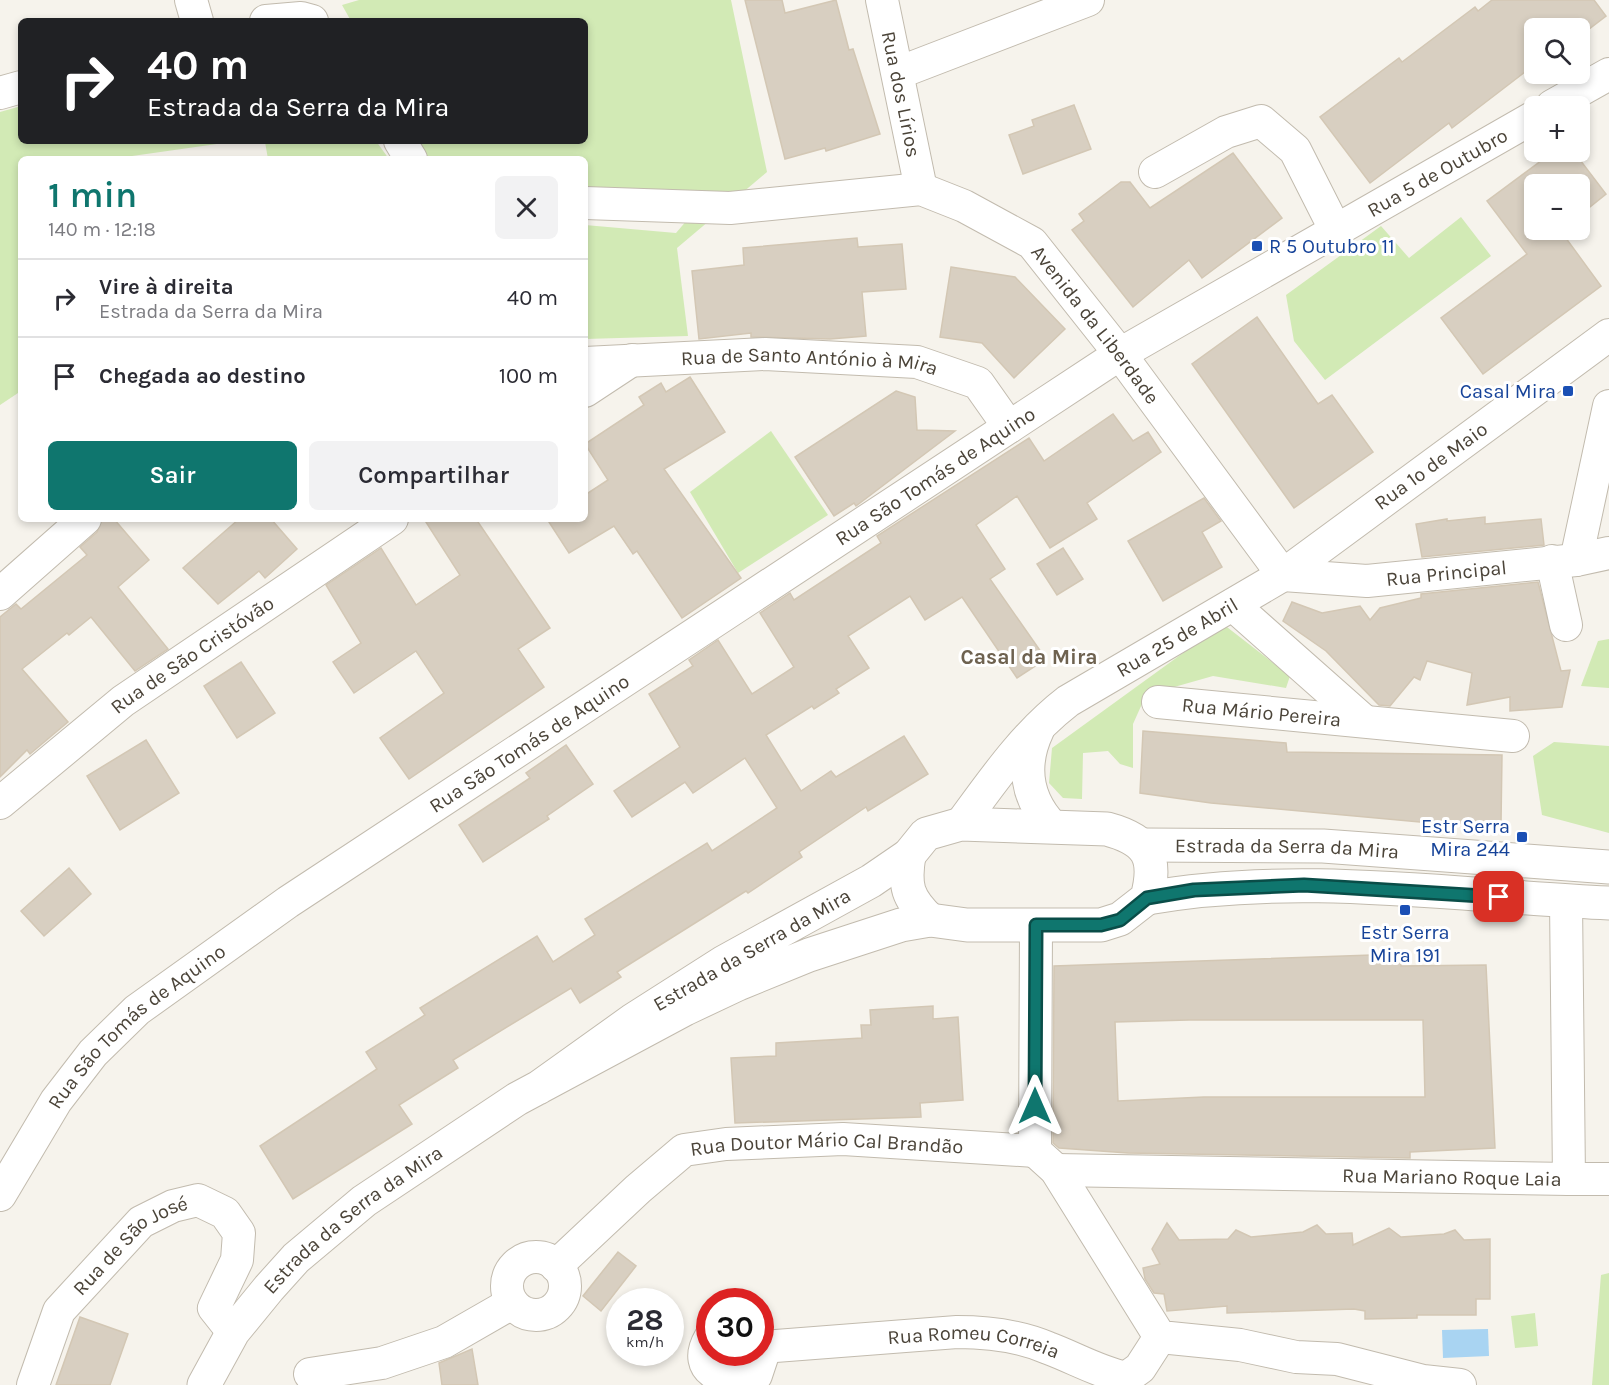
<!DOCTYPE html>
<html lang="pt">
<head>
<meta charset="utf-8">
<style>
  :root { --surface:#fff; --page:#f2f2f3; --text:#2b2b33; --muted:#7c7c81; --line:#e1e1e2; --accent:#0f766e }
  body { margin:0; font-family:Karla,sans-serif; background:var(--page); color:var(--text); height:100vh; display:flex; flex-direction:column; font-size:22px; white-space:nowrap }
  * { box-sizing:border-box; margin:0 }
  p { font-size:20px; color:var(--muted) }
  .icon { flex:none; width:33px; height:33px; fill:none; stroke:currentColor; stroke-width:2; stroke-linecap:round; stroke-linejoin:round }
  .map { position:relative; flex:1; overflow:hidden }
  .drawer { position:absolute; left:18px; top:156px; width:570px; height:366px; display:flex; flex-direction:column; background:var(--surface); border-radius:9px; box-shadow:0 3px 9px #0003 }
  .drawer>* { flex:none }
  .banner { position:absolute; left:18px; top:18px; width:570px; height:126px; border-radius:9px; box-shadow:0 3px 9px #0003; background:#202124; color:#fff; overflow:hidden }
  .buttons { position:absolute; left:1524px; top:18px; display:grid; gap:12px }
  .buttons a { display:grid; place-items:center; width:66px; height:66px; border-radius:9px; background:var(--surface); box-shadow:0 3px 9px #0003; font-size:30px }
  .speed { position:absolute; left:606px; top:1288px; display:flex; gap:12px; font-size:30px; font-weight:700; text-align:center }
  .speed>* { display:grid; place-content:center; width:78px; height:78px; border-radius:50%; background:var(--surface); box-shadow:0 3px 9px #0003; line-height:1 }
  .speed small { font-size:15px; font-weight:400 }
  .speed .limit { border:9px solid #d22; background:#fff; color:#111 }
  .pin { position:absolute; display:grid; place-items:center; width:51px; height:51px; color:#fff; margin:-26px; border-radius:12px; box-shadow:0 3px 9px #0006 }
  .me { position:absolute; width:66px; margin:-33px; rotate:0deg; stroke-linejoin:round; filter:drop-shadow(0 0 4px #0008) }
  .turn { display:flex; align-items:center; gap:21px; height:126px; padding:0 30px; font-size:27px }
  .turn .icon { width:78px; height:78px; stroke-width:2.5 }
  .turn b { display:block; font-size:42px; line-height:51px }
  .round { display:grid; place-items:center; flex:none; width:63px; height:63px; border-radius:9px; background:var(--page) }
  .headline { display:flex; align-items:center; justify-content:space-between; height:102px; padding:0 30px }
  h1 { font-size:36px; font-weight:600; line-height:45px; color:var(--accent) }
  .button { display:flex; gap:12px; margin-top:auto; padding:12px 30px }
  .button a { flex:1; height:69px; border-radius:9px; background:var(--accent); color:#fff; font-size:24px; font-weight:600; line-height:69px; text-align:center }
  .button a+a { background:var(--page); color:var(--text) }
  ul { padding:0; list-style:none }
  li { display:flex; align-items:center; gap:18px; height:78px; padding:0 30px; border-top:2px solid var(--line) }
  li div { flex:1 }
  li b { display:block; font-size:22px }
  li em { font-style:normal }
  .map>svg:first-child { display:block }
  .green { fill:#d2eab5 }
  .water { fill:#a9d4f2 }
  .building { fill:#d8cfc1; stroke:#d3c7b4; stroke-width:1.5; fill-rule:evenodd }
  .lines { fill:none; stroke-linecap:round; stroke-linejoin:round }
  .minor-casing { stroke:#c2bbae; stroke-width:34 }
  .tertiary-casing { stroke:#c2bbae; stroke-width:35 }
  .minor { stroke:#fff; stroke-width:32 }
  .tertiary { stroke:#fff; stroke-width:33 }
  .route-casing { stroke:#0a4d48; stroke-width:15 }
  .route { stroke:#0f766e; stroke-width:10 }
  .transit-dot { fill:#1a4fb4; stroke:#fff; stroke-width:2 }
  .labels { text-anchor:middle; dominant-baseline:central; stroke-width:6; stroke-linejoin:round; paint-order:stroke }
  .street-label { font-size:20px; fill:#4b4439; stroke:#fff }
  .transit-label { font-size:20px; fill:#164399; stroke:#fff; text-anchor:end }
  .neighbourhood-label { font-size:21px; font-weight:bold; fill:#6e6250; stroke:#fff }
</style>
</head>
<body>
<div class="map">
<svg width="1609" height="1385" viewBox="0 0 1609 1385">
  <rect width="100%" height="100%" fill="#f6f3ec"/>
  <g class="green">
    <path d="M359,0h372l36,172 -90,76 11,88 -103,3v-114l91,8 29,-34 -120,-10v-30h-156l-10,-18h166v-120h-234l-9,-16z"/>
    <path d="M21,106v35h217l-127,18h-90v232l-21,14v-293z"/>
    <path d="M255,141h121l13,18h-121l-3,-17z"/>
    <path d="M1461,217l30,39 -166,124 -31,-39 -8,-46 95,-69 28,32z"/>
    <path d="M771,431l57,84 -90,58 -48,-81z"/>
    <path d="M1223,624l67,52 -4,12 -73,-12 -67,19 -13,29v44l-13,-4 -12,-13 -25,2 -1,46 -19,-1 -14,-15 3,-35z"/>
    <path d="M1609,639v49l-28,-2 17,-45z"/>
    <path d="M1554,742l55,4v87l-67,-18 -9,-59z"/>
    <path d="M1609,1273v112h-17l9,-110z"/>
    <path d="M1535,1313l3,33 -23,2 -4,-32z"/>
  </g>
  <path class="water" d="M1488,1329l1,27 -46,2 -1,-28z"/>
  <g class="building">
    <path d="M745,0h37l3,13 51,-13 13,50 4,-1 27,85 -54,17 -1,-3 -40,11z"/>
    <path d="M1492,0h102l12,16 -26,20v-8h-46v43l-6,5 -3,-4 -73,56 -3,-5 -79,60 -50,-66 79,-59 3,4 73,-55 3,4z"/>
    <path d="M1074,105l17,44 -68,25 -14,-39 25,-9 -2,-6z"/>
    <path d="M1553,152h21l32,42 -26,21v-31h-46v46h26l41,56 -118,88 -42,-56 86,-64 -40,-53z"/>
    <path d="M1233,153l49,65 -80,60 -13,-18 -56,47 -61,-77 12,-9 -5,-7 42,-32h9l20,26z"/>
    <path d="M857,238l1,9 44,-3 4,45 -44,3 4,44 -36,3 -79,-2v-4l-52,6 -7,-68 52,-6 -1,-17z"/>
    <path d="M951,267l64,10 50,52 -51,49 -32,-35 -42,-6z"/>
    <path d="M1257,317l61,87 14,-9 41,57 -79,56 -102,-144z"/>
    <path d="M690,377l35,55 -61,37 77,109 -59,40 -45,-67 -4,3 -19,-28 -45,27 -22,-34h38v-24l23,-15 -23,-36 59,-39 -5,-8 22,-14 5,9z"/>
    <path d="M896,391l19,6 2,33 38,1 -99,75 -2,-3 -20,13 -39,-59z"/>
    <path d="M1113,414l20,27 15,-9 13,20 -74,51 10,16 -47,29 -33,-52 -41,29 29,44 -15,10 56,80 -29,19 -55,-81 -37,23 -15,-24 -62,40 21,32 -33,21 3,4 -25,16 -2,-3 -46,29 35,56 30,-20 5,6 68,-41 24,38 -60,37 -2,-4 -67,45 3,5 -54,36 -2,-2 -129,81 4,5 -41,26 -9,-15 -118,72 5,8 -59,37 13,19 -119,75 -33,-53 117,-77 -11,-17 59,-37 -5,-7 117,-72 16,26 42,-27 -10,-16 122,-76 5,8 65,-43 -32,-50 -52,35 -8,-11 -53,35 -18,-26 66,-44 -31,-53 44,-28 -4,-6 29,-20 34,54 42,-27 -34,-54 30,-20 4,7 87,-57 -4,-7 152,-98 15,23z"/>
    <path d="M1204,498l17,23 -19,11 20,35 -59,34 -35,-60z"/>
    <path d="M1485,517v7l56,-5 3,26 -122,12 -6,-33 31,-5v2z"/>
    <path d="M102,519h12l35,41 -31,27 50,62 -33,22 -44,-54 -22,18 -2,-2 -45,36 46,53 -38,32 -3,-4 -27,27v-160l16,-13 5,5 66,-54 -7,-8 17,-15z"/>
    <path d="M239,519h32l26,30 -32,29 -6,-7 -41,33 -35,-36z"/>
    <path d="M424,519h52l74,109 -32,21 26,38 -135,92 -29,-41 64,-45 -28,-42 -62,42 -21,-31 28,-19 -35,-58 55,-37 35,57 44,-30z"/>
    <path d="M1063,548l20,31 -26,16 -20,-31z"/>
    <path d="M1538,582l23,89 9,-1 -8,37 -52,4v-14l-43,8 5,-32 -45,-12 -7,19 -6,-3 -24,29 -11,-1 -53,-54 -43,-30 9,-19 30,11 38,-7 10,14 10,-12 41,-10v-4z"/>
    <path d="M241,662l34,51 -38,25 -33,-52z"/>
    <path d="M1143,731l143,12 1,9 215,3 -1,69 -81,-2 -209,-19 -71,-10z"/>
    <path d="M146,740l33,53 -59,37 -33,-54z"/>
    <path d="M566,745l27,39 -46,32 2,3 -66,43 -24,-37 71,-47 -4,-5z"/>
    <path d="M69,868l22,26 -47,42 -23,-25z"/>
    <path d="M1401,954v12l85,-1 9,183 -85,4v6l-282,-5 -69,-5 -6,-5 1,-177zM1189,1020h234l2,77h-221l-86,4 -3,-79z"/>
    <path d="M933,1006v13l25,-2 5,83 -43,3 1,14 -186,6 -4,-65 45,-2v-13l86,-5 -1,-13h10l-1,-15z"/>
    <path d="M1167,1223l12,17 49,-1 8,-9 15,7 52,-5 14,-7 9,9 26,-1 1,12 36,-17 12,9 43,-3 11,-4 9,10 26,-1v60h-14v16h-59v3l-52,1v-8l-11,-2 -127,4v-7l-60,5 -3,-17 -10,-1 -9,-14 -2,-11 17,-4 -8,-15z"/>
    <path d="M618,1252l18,14 -35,45 -18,-15z"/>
    <path d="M80,1317l48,17 -18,51h-54z"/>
    <path d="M472,1349l6,36h-36l-3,-22z"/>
  </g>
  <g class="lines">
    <defs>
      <g id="minor">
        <path d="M191,0l6,21"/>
        <path id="s1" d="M882,0l39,189"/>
        <path d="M266,21l35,-3 11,3"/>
        <path d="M898,73l190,-73"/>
        <path d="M0,93l21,-6"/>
        <path d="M1552,106l57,-32"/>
        <path d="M400,141l11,18"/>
        <path d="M1155,172l71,-40 35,-11 34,29 41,81"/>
        <path id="s2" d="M585,203l145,5 191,-19 43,17 68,37 88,111 163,221"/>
        <path id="s3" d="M585,363l180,-9 152,8 61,21 31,44"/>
        <path d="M585,391l47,-31"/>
        <path d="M1576,560l33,-154"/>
        <path d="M1552,561l14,64"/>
        <path id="s4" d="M1283,575l84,6 209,-21 33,-7"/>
        <path d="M0,594l85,-75"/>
        <path d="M1233,605l131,116"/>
        <path id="s5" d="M1158,702l355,34"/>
        <path d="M1038,730c-17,36 -12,69 15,97"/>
        <path id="s6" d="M0,803l123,-102 269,-182"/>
        <path id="s7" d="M961,824c33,-45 63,-89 107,-123l215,-126 326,-240"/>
        <path d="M1036,925l-1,226 21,19 104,167 80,8 56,12 41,2 86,22 37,4"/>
        <path id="s8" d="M1056,1170l513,9 -3,-278"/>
        <path d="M1569,1179h40"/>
        <path id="s9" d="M0,1195l56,-94 37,-48 44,-43 151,-108 832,-548 414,-237"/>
        <circle cx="536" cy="1286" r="29"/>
        <path id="s10" d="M556,1266l82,-77 46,-39 42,-6 117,-5 192,12"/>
        <path d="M710,1338c-20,34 16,47 46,37l6,-18 -2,-12"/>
        <path id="s11" d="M762,1347l195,-15c30,0 63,4 91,16 27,10 50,24 78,30l14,-10 20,-31"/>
        <path d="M310,1374l72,-11 62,-21 68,-39"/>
        <path id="s12" d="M33,1385l26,-74 82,-89 32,-16 25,-6 27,13 14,20 -2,27 -23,48 19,24"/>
      </g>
      <g id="tertiary">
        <path id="s13" d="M1143,845l180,1 286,21"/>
        <path d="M909,855c-5,31 -2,43 21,65"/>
        <path d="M1147,898c152,-27 309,-2 462,5"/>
        <path id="s14" d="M204,1385l29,-53 36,-44 27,-30 68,-57 153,-102 168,-90 53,-25 71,-29 92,-30 29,-5 37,5h134l19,-6 27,-21c11,-41 1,-58 -40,-69l-146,-5 -35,10 -17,21 -38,26 -147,81 -91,58 -95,68"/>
      </g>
    </defs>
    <use href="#minor" class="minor-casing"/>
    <use href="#tertiary" class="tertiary-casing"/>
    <use href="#minor" class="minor"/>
    <use href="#tertiary" class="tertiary"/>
  </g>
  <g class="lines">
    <defs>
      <path id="route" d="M1035,1106l1,-181h65l19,-5 27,-22 47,-8 110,-5 195,12"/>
    </defs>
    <use href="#route" class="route-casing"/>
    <use href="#route" class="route"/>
  </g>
  <g class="transit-dot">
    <rect x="1251" y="240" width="12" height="12" rx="3"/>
    <rect x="1562" y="385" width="12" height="12" rx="3"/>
    <rect x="1516" y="831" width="12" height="12" rx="3"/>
    <rect x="1399" y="904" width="12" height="12" rx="3"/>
  </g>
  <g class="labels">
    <g class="street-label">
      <text stroke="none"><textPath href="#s1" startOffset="96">Rua dos Lírios</textPath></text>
      <text stroke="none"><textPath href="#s9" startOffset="1779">Rua 5 de Outubro</textPath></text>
      <text stroke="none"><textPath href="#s2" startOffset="564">Avenida da Liberdade</textPath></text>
      <text stroke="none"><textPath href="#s3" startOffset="225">Rua de Santo António à Mira</textPath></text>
      <text transform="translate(1431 466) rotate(-36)">Rua 1º de Maio</text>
      <text stroke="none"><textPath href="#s9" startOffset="1192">Rua São Tomás de Aquino</textPath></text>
      <text stroke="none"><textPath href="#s4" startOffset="164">Rua Principal</textPath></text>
      <text stroke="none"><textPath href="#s7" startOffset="290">Rua 25 de Abril</textPath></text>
      <text stroke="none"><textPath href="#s6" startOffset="243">Rua de São Cristóvão</textPath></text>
      <text stroke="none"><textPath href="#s5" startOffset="104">Rua Mário Pereira</textPath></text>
      <text stroke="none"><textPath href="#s9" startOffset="706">Rua São Tomás de Aquino</textPath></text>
      <text stroke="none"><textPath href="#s13" startOffset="144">Estrada da Serra da Mira</textPath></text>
      <text transform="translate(752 950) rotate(-30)">Estrada da Serra da Mira</text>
      <text stroke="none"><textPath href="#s9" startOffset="220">Rua São Tomás de Aquino</textPath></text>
      <text stroke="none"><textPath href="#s10" startOffset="316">Rua Doutor Mário Cal Brandão</textPath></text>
      <text stroke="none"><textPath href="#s8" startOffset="396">Rua Mariano Roque Laia</textPath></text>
      <text stroke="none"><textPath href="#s14" startOffset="226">Estrada da Serra da Mira</textPath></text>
      <text stroke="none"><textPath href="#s12" startOffset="177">Rua de São José</textPath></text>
      <text stroke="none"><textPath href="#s11" startOffset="213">Rua Romeu Correia</textPath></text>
    </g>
    <g class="transit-label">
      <text x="1269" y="246" text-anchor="start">R 5 Outubro 11</text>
      <text x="1556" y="391">Casal Mira</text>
      <text x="1510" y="826">Estr Serra<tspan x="1510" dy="23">Mira 244</tspan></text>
      <text x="1405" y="932" text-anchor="middle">Estr Serra<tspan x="1405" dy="23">Mira 191</tspan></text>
    </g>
    <g class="neighbourhood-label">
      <text x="1029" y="657">Casal da Mira</text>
    </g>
  </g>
</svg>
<div class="buttons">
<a><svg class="icon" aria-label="search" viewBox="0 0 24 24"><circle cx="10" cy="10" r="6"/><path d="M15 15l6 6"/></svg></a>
<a>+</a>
<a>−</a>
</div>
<div class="speed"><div>28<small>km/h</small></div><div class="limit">30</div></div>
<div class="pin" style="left:1499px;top:897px;background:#d93025"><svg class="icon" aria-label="arrive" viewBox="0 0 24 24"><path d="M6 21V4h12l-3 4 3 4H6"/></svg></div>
<svg class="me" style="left:1035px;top:1106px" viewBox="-20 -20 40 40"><path d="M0-17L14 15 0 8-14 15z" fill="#0f766e" stroke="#fff" stroke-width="4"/></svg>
<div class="banner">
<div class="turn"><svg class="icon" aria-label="right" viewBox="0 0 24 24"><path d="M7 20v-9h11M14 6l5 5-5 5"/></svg><div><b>40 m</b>Estrada da Serra da Mira</div></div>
</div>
<section class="drawer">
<div class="headline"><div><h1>1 min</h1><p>140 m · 12:18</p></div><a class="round"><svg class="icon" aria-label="close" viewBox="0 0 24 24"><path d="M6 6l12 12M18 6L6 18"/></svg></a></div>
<ul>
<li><svg class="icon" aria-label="right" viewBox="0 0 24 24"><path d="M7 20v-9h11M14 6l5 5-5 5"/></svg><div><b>Vire à direita</b><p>Estrada da Serra da Mira</p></div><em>40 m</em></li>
<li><svg class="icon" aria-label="arrive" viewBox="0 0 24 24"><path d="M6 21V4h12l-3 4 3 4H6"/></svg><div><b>Chegada ao destino</b></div><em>100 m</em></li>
</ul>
<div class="button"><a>Sair</a><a>Compartilhar</a></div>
</section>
</div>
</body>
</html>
